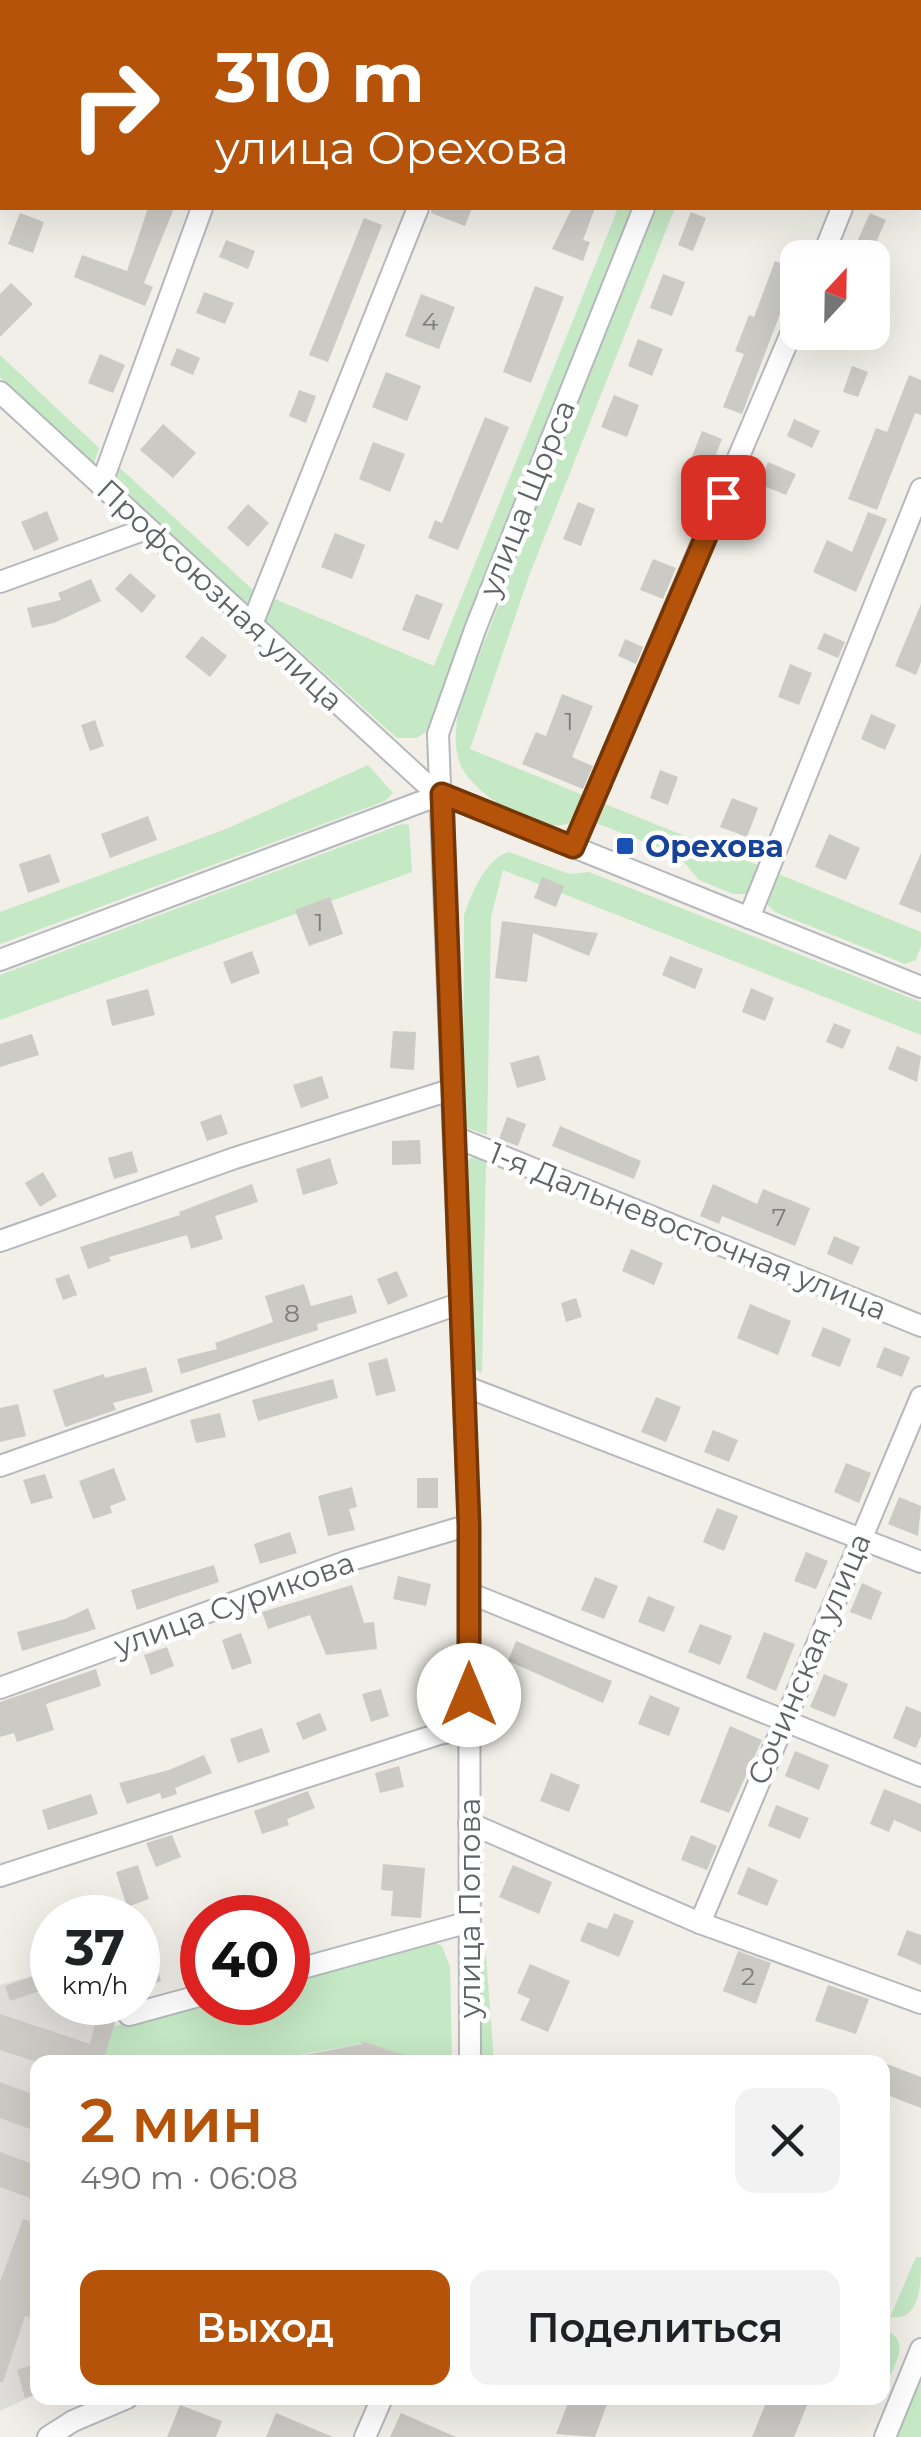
<!DOCTYPE html>
<html lang="ru">
<head>
<meta charset="utf-8">
<style>
  :root { --surface:#fff; --page:#f2f2f2; --text:#202124; --muted:#757577; --accent:#b45309 }
  body { margin:0; font-family:Montserrat,sans-serif; background:var(--page); color:var(--text); height:100vh; display:flex; flex-direction:column; font-size:38px; white-space:nowrap }
  * { box-sizing:border-box; margin:0 }
  p { font-size:32px; color:var(--muted) }
  .icon { flex:none; width:55px; height:55px; fill:none; stroke:currentColor; stroke-width:2; stroke-linecap:round; stroke-linejoin:round }
  .map { position:relative; flex:1; overflow:hidden }
  .details { position:absolute; left:30px; top:2055px; width:860px; height:350px; display:flex; flex-direction:column; background:var(--surface); border-radius:20px; box-shadow:0 10px 40px #0002 }
  .details>* { flex:none }
  .guide { position:absolute; left:0px; top:0px; width:922px; height:210px; box-shadow:0 10px 40px #0002; background:#b45309; color:#fff; overflow:hidden }
  .needle { width:65px; rotate:22deg }
  .buttons { position:absolute; left:780px; top:240px; display:grid; gap:20px }
  .buttons a { display:grid; place-items:center; width:110px; height:110px; border-radius:20px; background:var(--surface); box-shadow:0 10px 40px #0002; font-size:50px }
  .speed { position:absolute; left:30px; top:1895px; display:flex; gap:20px; font-size:50px; font-weight:700; text-align:center }
  .speed>* { display:grid; place-content:center; width:130px; height:130px; border-radius:50%; background:var(--surface); box-shadow:0 10px 40px #0002; line-height:1 }
  .speed small { font-size:25px; font-weight:400 }
  .speed .limit { border:15px solid #d22; background:#fff; color:#111 }
  .pin { position:absolute; display:grid; place-items:center; width:85px; height:85px; color:#fff; margin:-42px; border-radius:20px; box-shadow:0 5px 15px #0006 }
  .me { position:absolute; width:110px; margin:-55px; rotate:0deg; stroke-linejoin:round; filter:drop-shadow(0 0 8px #0008) }
  .turn { display:flex; align-items:center; gap:35px; height:210px; padding:0 50px; font-size:45px }
  .turn .icon { width:130px; height:130px; stroke-width:2.5 }
  .turn b { display:block; font-size:70px; line-height:85px }
  .round { display:grid; place-items:center; flex:none; width:105px; height:105px; border-radius:20px; background:var(--page) }
  .headline { display:flex; align-items:center; justify-content:space-between; height:170px; padding:0 50px }
  h1 { font-size:60px; font-weight:600; line-height:75px; color:var(--accent) }
  .cta { display:flex; gap:20px; margin-top:auto; padding:20px 50px }
  .cta a { flex:1; height:115px; border-radius:20px; background:var(--accent); color:#fff; font-size:40px; font-weight:600; line-height:115px; text-align:center }
  .cta a+a { background:var(--page); color:var(--text) }
  .map>svg:first-child { display:block }
  .industrial { fill:#e0deda }
  .green { fill:#c5e8c5 }
  .building { fill:#cccac5 }
  .lines { fill:none; stroke-linecap:round; stroke-linejoin:round }
  .minor-casing { stroke:#b5b8bc; stroke-width:24 }
  .minor { stroke:#fff; stroke-width:20 }
  .route-casing { stroke:#753606; stroke-width:25 }
  .route { stroke:#b45309; stroke-width:18 }
  .transit-dot { fill:#1a4fb4; stroke:#fff; stroke-width:4 }
  .labels { text-anchor:middle; dominant-baseline:central; stroke-width:9; stroke-linejoin:round; paint-order:stroke }
  .number-label { font-size:25px; fill:#7a7d7f }
  .street-label { font-size:30px; fill:#5f6368; stroke:#fff }
  .transit-label { font-size:30px; font-weight:bold; fill:#164399; stroke:#fff; text-anchor:start }
</style>
</head>
<body>
<div class="map">
<svg width="921" height="2437" viewBox="0 0 921 2437">
  <rect width="100%" height="100%" fill="#f1efe8"/>
  <path class="industrial" d="M52,1970v32l43,1 4,10 17,6 -9,29 -22,14h-47l-1,332 -37,17v-426z"/>
  <g class="green">
    <path d="M618,208h15l-207,524 -10,6h-19l-135,-121 8,-20 164,69z"/>
    <path d="M657,208h18l-146,368 -59,173 113,46 -14,28c-30,14 -95,-29 -108,-57 -8,-19 -5,-36 -3,-56l102,-264z"/>
    <path d="M0,355l99,93 -5,16 -94,-87z"/>
    <path d="M120,468l133,122 -7,16 -132,-123z"/>
    <path d="M368,765l25,28 -8,8 -385,143v-32l226,-83z"/>
    <path d="M600,802l160,64 -12,28h-15l-34,-14 -21,-25 -82,-32z"/>
    <path d="M402,824l7,1 3,47 -412,148v-45z"/>
    <path d="M509,852l60,22 20,-2 332,130v33l-418,-165 -12,47 -4,218 -20,-7 -4,-9 1,-204c7,-21 22,-57 45,-63z"/>
    <path d="M776,873l145,59v14l-5,14 -11,4 -130,-52 -9,-9z"/>
    <path d="M475,1157l11,2 -4,214 -8,-4 -2,-21 -7,-181 5,-9z"/>
    <path d="M433,1942l9,4 8,21 2,95h-58l-28,-19 -106,19h-176l6,-18 17,4 7,-22 89,-23 85,-1v-22z"/>
    <path d="M480,1955h6l8,107h-17z"/>
    <path d="M916,2257h5c0,26 0,65 -31,60z"/>
    <path d="M882,2328c26,11 18,25 9,47l-8,-4z"/>
    <path d="M921,2364v73h-30z"/>
  </g>
  <g class="building">
    <path d="M148,208h26l-30,75 9,4 -8,19 -71,-29 8,-22 45,16z"/>
    <path d="M432,208h40l-7,18 -34,-13z"/>
    <path d="M572,208h23l-12,32 7,2 -7,19 -31,-12z"/>
    <path d="M691,212l15,6 -13,33 -15,-6z"/>
    <path d="M20,213l24,9 -11,31 -25,-9z"/>
    <path d="M870,213l16,7 -13,29 -16,-7z"/>
    <path d="M364,218l18,7 -54,137 -19,-7z"/>
    <path d="M226,240l29,11 -7,18 -29,-12z"/>
    <path d="M775,261l22,8 -55,145 -19,-7 21,-53 -9,-3 14,-36 5,2z"/>
    <path d="M663,274l22,8 -13,34 -22,-8z"/>
    <path d="M11,283l22,21 -33,33v-43z"/>
    <path d="M535,286l29,11 -33,86 -28,-11z"/>
    <path d="M204,292l30,11 -9,21 -29,-11z"/>
    <path d="M421,294l34,13 -16,42 -34,-13z"/>
    <path d="M638,339l25,10 -11,27 -24,-10z"/>
    <path d="M177,348l23,10 -7,17 -23,-10z"/>
    <path d="M100,354l25,11 -12,28 -25,-10z"/>
    <path d="M852,366l16,6 -10,25 -15,-5z"/>
    <path d="M386,372l35,14 -14,35 -35,-14z"/>
    <path d="M909,375l12,5v35l-6,-2 -38,97 -29,-11 28,-71 11,4z"/>
    <path d="M299,390l17,6 -10,27 -17,-7z"/>
    <path d="M614,395l25,10 -12,32 -26,-10z"/>
    <path d="M485,417l24,10 -51,123 -30,-12 7,-18 7,3z"/>
    <path d="M794,419l26,12 -8,17 -25,-12z"/>
    <path d="M163,424l33,29 -23,25 -33,-28z"/>
    <path d="M702,431l20,8 -13,33 -20,-8z"/>
    <path d="M373,442l32,12 -15,38 -31,-13z"/>
    <path d="M768,462l28,12 -10,21 -27,-11z"/>
    <path d="M578,502l17,7 -14,37 -18,-7z"/>
    <path d="M248,504l21,19 -21,24 -21,-19z"/>
    <path d="M47,511l12,29 -25,11 -13,-29z"/>
    <path d="M868,512l19,7 -31,73 -43,-20 14,-32 25,12z"/>
    <path d="M335,533l30,12 -13,34 -31,-12z"/>
    <path d="M653,559l23,9 -13,31 -23,-9z"/>
    <path d="M130,573l26,23 -14,17 -27,-24z"/>
    <path d="M91,579l10,22 -47,22 -22,5 -5,-20 34,-8 -3,-7z"/>
    <path d="M416,594l27,10 -14,36 -27,-10z"/>
    <path d="M921,604v58l-5,13 -21,-9z"/>
    <path d="M824,633l21,9 -7,16 -21,-9z"/>
    <path d="M202,636l25,20 -17,21 -25,-20z"/>
    <path d="M625,639l18,8 -7,17 -18,-8z"/>
    <path d="M790,664l22,9 -13,32 -21,-8z"/>
    <path d="M562,694l31,12 -21,51 21,9 -10,23 -61,-25 14,-32 10,4z"/>
    <path d="M871,714l25,11 -11,25 -24,-11z"/>
    <path d="M95,720l9,26 -14,5 -9,-26z"/>
    <path d="M660,770l18,7 -10,28 -18,-7z"/>
    <path d="M732,798l26,10 -11,29 -27,-10z"/>
    <path d="M148,816l9,24 -47,18 -9,-24z"/>
    <path d="M829,834l31,14 -14,32 -31,-13z"/>
    <path d="M921,853v60l-22,-9z"/>
    <path d="M50,854l10,28 -32,11 -9,-29z"/>
    <path d="M542,877l22,9 -8,21 -22,-9z"/>
    <path d="M330,897l13,37 -34,12 -14,-36z"/>
    <path d="M502,921l23,3 73,9 -9,23 -56,-23 -6,49 -32,-4z"/>
    <path d="M252,951l8,22 -29,11 -8,-22z"/>
    <path d="M670,956l33,13 -8,20 -33,-14z"/>
    <path d="M751,988l23,10 -9,23 -23,-9z"/>
    <path d="M148,989l7,26 -43,11 -6,-26z"/>
    <path d="M834,1023l17,7 -8,19 -17,-7z"/>
    <path d="M393,1031l23,1 -2,38 -24,-2z"/>
    <path d="M32,1034l7,21 -39,12v-23z"/>
    <path d="M897,1046l24,10 -4,26 -29,-13z"/>
    <path d="M539,1055l7,25 -29,8 -7,-25z"/>
    <path d="M322,1076l7,22 -28,10 -8,-23z"/>
    <path d="M221,1114l7,20 -21,7 -7,-19z"/>
    <path d="M507,1117l19,7 -8,22 -19,-7z"/>
    <path d="M560,1126l81,35 -7,18 -82,-33z"/>
    <path d="M420,1140l1,24 -29,1v-24z"/>
    <path d="M132,1151l6,21 -24,7 -6,-21z"/>
    <path d="M330,1158l8,26 -35,11 -7,-26z"/>
    <path d="M43,1172l14,24 -17,11 -15,-24z"/>
    <path d="M252,1184l6,18 -43,14 8,23 -32,10 -4,-14 -78,22 2,4 -23,8 -8,-22 100,-32 -1,-3z"/>
    <path d="M713,1184l44,20 6,-15 47,19 -15,38 -73,-30 -3,8 -19,-8z"/>
    <path d="M834,1236l26,11 -8,18 -25,-11z"/>
    <path d="M631,1249l32,14 -9,22 -32,-14z"/>
    <path d="M397,1271l11,25 -20,9 -11,-26z"/>
    <path d="M69,1274l8,21 -14,5 -8,-21z"/>
    <path d="M304,1284l7,22 41,-11 5,18 -40,11 1,6 -137,44 -4,-15 40,-10 -2,-6 58,-21 -8,-26z"/>
    <path d="M576,1298l6,19 -16,5 -5,-19z"/>
    <path d="M750,1304l41,17 -13,34 -41,-17z"/>
    <path d="M823,1327l28,12 -11,28 -29,-11z"/>
    <path d="M884,1347l26,10 -8,20 -26,-10z"/>
    <path d="M387,1358l9,33 -20,5 -8,-33z"/>
    <path d="M146,1367l7,25 -40,11 3,7 -51,17 -12,-37 51,-16 1,4z"/>
    <path d="M333,1379l5,19 -80,23 -6,-21z"/>
    <path d="M656,1397l25,10 -15,35 -25,-10z"/>
    <path d="M18,1404l8,32 -26,6v-34z"/>
    <path d="M220,1413l6,24 -30,6 -6,-23z"/>
    <path d="M713,1430l25,10 -9,22 -25,-10z"/>
    <path d="M846,1463l25,10 -12,30 -25,-11z"/>
    <path d="M114,1468l12,32 -16,6 2,7 -19,6 -14,-38z"/>
    <path d="M45,1474l8,24 -22,6 -8,-24z"/>
    <rect x="417" y="1478" width="21" height="30"/>
    <path d="M352,1487l5,20 -8,2 6,21 -27,6 -10,-40z"/>
    <path d="M899,1497l22,9 -3,30 -30,-12z"/>
    <path d="M717,1508l21,8 -14,35 -21,-9z"/>
    <path d="M290,1532l7,21 -37,11 -6,-20z"/>
    <path d="M806,1552l22,9 -12,28 -22,-8z"/>
    <path d="M214,1565l5,17 -82,28 -6,-20z"/>
    <path d="M398,1576l33,8 -5,22 -33,-7z"/>
    <path d="M595,1577l23,9 -14,33 -23,-9z"/>
    <path d="M862,1583l20,9 -11,28 -21,-8z"/>
    <path d="M352,1585l12,38 10,-1 3,27 -51,6 -16,-40 -42,14 -6,-17z"/>
    <path d="M648,1596l27,11 -11,25 -26,-10z"/>
    <path d="M88,1608l8,21 -74,22 -5,-19 48,-13z"/>
    <path d="M700,1624l32,12 -12,29 -32,-13z"/>
    <path d="M764,1632l31,12 -19,47 -30,-13z"/>
    <path d="M241,1633l11,30 -20,7 -10,-30z"/>
    <path d="M516,1641l96,40 -9,22 -95,-42z"/>
    <path d="M167,1647l7,19 -23,9 -7,-20z"/>
    <path d="M96,1669l5,17 -55,18 8,26 -37,12 -3,-9 -14,4v-35z"/>
    <path d="M824,1674l24,10 -13,33 -25,-10z"/>
    <path d="M381,1689l8,27 -18,6 -9,-28z"/>
    <path d="M650,1695l30,13 -11,28 -31,-12z"/>
    <path d="M906,1706l15,6v24l-5,12 -23,-10z"/>
    <path d="M320,1713l7,17 -24,10 -7,-17z"/>
    <path d="M730,1726l32,14 -33,73 -29,-11z"/>
    <path d="M262,1728l8,24 -32,11 -8,-24z"/>
    <path d="M795,1751l34,14 -10,25 -34,-14z"/>
    <path d="M204,1755l8,18 -37,15 2,6 -15,5 -2,-6 -33,11 -8,-21 50,-13z"/>
    <path d="M399,1766l5,21 -24,6 -5,-20z"/>
    <path d="M551,1773l29,12 -11,27 -29,-11z"/>
    <path d="M884,1789l37,15v28l-27,-12 -5,12 -19,-8z"/>
    <path d="M308,1791l7,17 -28,11 2,6 -27,9 -8,-23z"/>
    <path d="M91,1794l7,20 -50,16 -6,-20z"/>
    <path d="M776,1805l33,13 -9,21 -32,-13z"/>
    <path d="M172,1835l9,22 -25,10 -10,-24z"/>
    <path d="M691,1835l26,11 -10,24 -26,-10z"/>
    <path d="M383,1864l42,4 -4,50 -30,-2 2,-25 -12,-1z"/>
    <path d="M138,1865l11,34 -22,8 -11,-35z"/>
    <path d="M513,1865l39,17 -13,32 -40,-17z"/>
    <path d="M748,1867l30,13 -11,26 -30,-12z"/>
    <path d="M614,1913l20,8 -15,36 -39,-16 8,-19 19,7z"/>
    <path d="M907,1930l14,5v30l-24,-10z"/>
    <path d="M202,1940v34l-13,3 -9,-31z"/>
    <path d="M738,1951l33,12 -15,41 -33,-13z"/>
    <path d="M154,1959l7,22 -23,9v-25z"/>
    <path d="M530,1964l40,17 -22,51 -28,-12 10,-21 -13,-6z"/>
    <path d="M52,1970v17l-42,14 -5,-15z"/>
    <path d="M828,1985l41,14 -13,35 -41,-13z"/>
    <path d="M98,2013l18,6 -13,43h-66l-37,-12v-36l90,30z"/>
    <path d="M361,2041l43,14 -13,2 5,5h-91l-1,-7 58,-11z"/>
    <path d="M882,2062l39,15v31l-39,-15z"/>
    <path d="M0,2082l38,14v36l-38,-14z"/>
    <path d="M0,2152l38,14v13l-8,19 -30,-11z"/>
    <path d="M23,2219l15,5v96l-13,-4 -22,66h-3v-100z"/>
    <path d="M38,2363v31l-13,4 -8,-28z"/>
    <path d="M570,2398h20l17,6 -12,33 -39,-3z"/>
    <path d="M768,2398h42l-16,39h-42z"/>
    <path d="M180,2405l42,16 -6,16h-49z"/>
    <path d="M276,2413l57,24h-67z"/>
    <path d="M401,2413l55,24h-66z"/>
  </g>
  <g class="lines">
    <defs>
      <g id="minor">
        <path d="M75,2l1,-2"/>
        <path d="M281,2l1,-2"/>
        <path d="M499,2l1,-2"/>
        <path d="M726,2l1,-2"/>
        <path d="M920,17l1,-3"/>
        <path d="M0,196l2,-6"/>
        <path d="M822,258l20,-50"/>
        <path d="M0,392l426,392 16,10 479,193"/>
        <path d="M101,485l101,-277"/>
        <path d="M0,582l146,-53"/>
        <path d="M252,624l166,-416"/>
        <path d="M573,847l225,-530"/>
        <path d="M749,918l172,-429"/>
        <path d="M0,960l442,-166"/>
        <path d="M455,1137l466,189"/>
        <path d="M0,1241l235,-83 218,-69"/>
        <path d="M464,1386l457,176"/>
        <path d="M0,1466l461,-163"/>
        <path d="M469,1593l452,183"/>
        <path d="M0,1688l348,-127 121,-36"/>
        <path d="M469,1823l231,100 221,80"/>
        <path d="M0,1876l439,-142 30,-5"/>
        <path d="M700,1923l221,-526"/>
        <path d="M288,1972l181,-50"/>
        <path d="M129,2015l73,-20"/>
        <path d="M470,2062l-1,-537 -31,-791 38,-107 168,-419"/>
        <path d="M48,2437l25,-16 54,-23"/>
        <path d="M365,2437l17,-39"/>
        <path d="M885,2437l36,-88"/>
      </g>
    </defs>
    <use href="#minor" class="minor-casing"/>
    <use href="#minor" class="minor"/>
  </g>
  <g class="lines">
    <defs>
      <path id="route" d="M469,1695v-170l-27,-731 131,53 150,-350"/>
    </defs>
    <use href="#route" class="route-casing"/>
    <use href="#route" class="route"/>
  </g>
  <rect class="transit-dot" x="615" y="836" width="20" height="20" rx="5"/>
  <g class="labels">
    <g class="number-label">
      <text x="430" y="321">4</text>
      <text x="569" y="721">1</text>
      <text x="319" y="922">1</text>
      <text x="779" y="1217">7</text>
      <text x="292" y="1313">8</text>
      <text x="748" y="1976">2</text>
    </g>
    <g class="street-label">
      <text transform="translate(527 498) rotate(-68)">улица Щорса</text>
      <text transform="translate(220 595) rotate(43)">Профсоюзная улица</text>
      <text transform="translate(688 1231) rotate(22)">1-я Дальневосточная улица</text>
      <text transform="translate(234 1604) rotate(-20)">улица Сурикова</text>
      <text transform="translate(809 1659) rotate(-67)">Сочинская улица</text>
      <text transform="translate(469 1908) rotate(-90)">улица Попова</text>
    </g>
    <g class="transit-label">
      <text x="645" y="846">Орехова</text>
    </g>
  </g>
</svg>
<div class="buttons">
<a><svg class="needle" viewBox="-14 -14 28 28"><path d="M0-13l5 13h-10z" fill="#e53935"/><path d="M0 13l5-13h-10z" fill="#757577"/></svg></a>
</div>
<div class="speed"><div>37<small>km/h</small></div><div class="limit">40</div></div>
<div class="pin" style="left:723px;top:497px;background:#d93025"><svg class="icon" aria-label="arrive" viewBox="0 0 24 24"><path d="M6 21V4h12l-3 4 3 4H6"/></svg></div>
<svg class="me" style="left:469px;top:1695px" viewBox="-20 -20 40 40"><circle r="19" fill="#fff"/><path d="M0-13L10 11 0 6-10 11z" fill="#b45309"/></svg>
<div class="guide">
<div class="turn"><svg class="icon" aria-label="right" viewBox="0 0 24 24"><path d="M7 20v-9h11M14 6l5 5-5 5"/></svg><div><b>310 m</b>улица Орехова</div></div>
</div>
<section class="details">
<div class="headline"><div><h1>2 мин</h1><p>490 m · 06:08</p></div><a class="round"><svg class="icon" aria-label="close" viewBox="0 0 24 24"><path d="M6 6l12 12M18 6L6 18"/></svg></a></div>
<div class="cta"><a>Выход</a><a>Поделиться</a></div>
</section>
</div>
</body>
</html>
